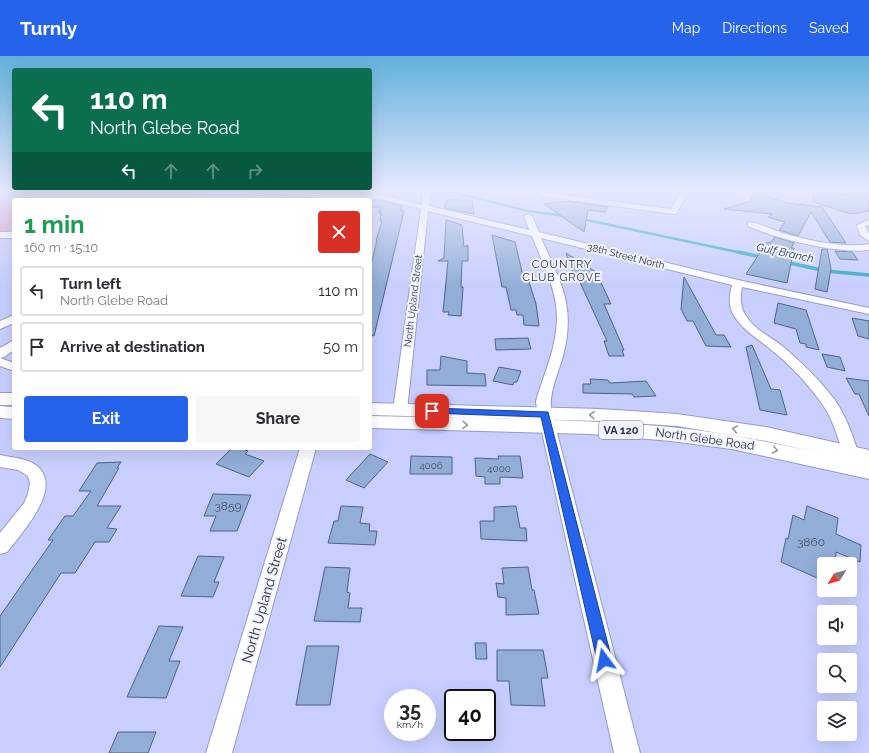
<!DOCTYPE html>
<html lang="en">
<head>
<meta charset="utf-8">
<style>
  :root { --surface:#fff; --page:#f7f7f7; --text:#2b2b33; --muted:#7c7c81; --line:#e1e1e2; --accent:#2563eb }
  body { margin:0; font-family:Raleway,sans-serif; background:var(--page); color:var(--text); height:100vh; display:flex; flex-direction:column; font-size:15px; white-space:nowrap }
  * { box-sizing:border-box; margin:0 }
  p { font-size:13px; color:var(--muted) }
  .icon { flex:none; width:22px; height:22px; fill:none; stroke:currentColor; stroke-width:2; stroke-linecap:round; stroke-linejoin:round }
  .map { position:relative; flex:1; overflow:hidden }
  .sheet { position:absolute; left:12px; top:142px; width:360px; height:252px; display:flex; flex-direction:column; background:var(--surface); border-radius:4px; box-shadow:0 4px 16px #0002 }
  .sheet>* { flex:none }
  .top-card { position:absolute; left:12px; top:12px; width:360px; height:122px; border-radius:4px; box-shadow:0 4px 16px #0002; background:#0b6e4f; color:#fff; overflow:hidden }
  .needle { width:26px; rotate:233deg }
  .tools { position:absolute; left:817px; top:501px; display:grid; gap:8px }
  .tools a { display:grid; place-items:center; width:40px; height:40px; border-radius:4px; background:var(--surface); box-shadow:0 4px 16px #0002; font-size:20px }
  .speed { position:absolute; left:384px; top:633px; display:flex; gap:8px; font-size:20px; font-weight:700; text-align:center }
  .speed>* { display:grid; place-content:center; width:52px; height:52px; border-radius:50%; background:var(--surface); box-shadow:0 4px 16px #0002; line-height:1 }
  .speed small { font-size:10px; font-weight:400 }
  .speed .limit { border:2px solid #111; border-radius:6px; background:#fff; color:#111 }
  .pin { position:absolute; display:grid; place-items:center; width:34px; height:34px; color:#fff; margin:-17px; border-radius:8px; box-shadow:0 2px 6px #0006 }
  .me { position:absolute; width:44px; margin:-22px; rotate:347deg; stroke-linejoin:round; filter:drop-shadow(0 0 3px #0008) }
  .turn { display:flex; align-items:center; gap:14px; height:84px; padding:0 12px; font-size:18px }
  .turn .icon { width:52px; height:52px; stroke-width:2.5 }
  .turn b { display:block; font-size:28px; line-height:34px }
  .lanes { display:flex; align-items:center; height:38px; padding:0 12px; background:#0003; justify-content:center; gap:20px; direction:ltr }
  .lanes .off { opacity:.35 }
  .round { display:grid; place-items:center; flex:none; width:42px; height:42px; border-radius:4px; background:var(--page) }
  .summary { display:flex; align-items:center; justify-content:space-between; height:68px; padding:0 12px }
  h1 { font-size:24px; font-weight:700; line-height:30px; color:#1e9e55 }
  .action { display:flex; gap:8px; margin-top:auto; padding:8px 12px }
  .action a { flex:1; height:46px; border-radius:4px; background:var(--accent); color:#fff; font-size:16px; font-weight:700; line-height:46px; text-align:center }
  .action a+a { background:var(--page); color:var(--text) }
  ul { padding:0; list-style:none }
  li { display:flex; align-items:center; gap:12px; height:50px; margin:0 8px 6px; padding:0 4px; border:2px solid var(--line); border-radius:4px }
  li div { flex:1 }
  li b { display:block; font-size:15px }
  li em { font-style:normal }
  header { display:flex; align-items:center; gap:24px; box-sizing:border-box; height:56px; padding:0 20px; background:var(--accent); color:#fff }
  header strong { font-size:19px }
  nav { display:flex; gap:22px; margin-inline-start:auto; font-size:14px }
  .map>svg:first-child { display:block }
  .green { fill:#db99c6 }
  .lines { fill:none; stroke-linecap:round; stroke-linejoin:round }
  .stream-far1 { stroke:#36a9c5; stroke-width:2.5 }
  .stream { stroke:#36a9c5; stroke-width:3.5 }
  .building { fill:#92aed7; stroke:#4b6389 }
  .minor-casing { stroke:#949bc8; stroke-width:2 }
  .major-casing { stroke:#949bc8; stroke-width:2 }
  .minor { fill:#fff; fill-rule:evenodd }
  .major { fill:#fff; fill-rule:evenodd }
  .oneway { stroke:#9697a0 }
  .route { fill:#2563eb; stroke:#184099 }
  .labels { text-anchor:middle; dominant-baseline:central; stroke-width:4; stroke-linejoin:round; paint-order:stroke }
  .far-street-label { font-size:10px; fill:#2d2f42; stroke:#f1f3fc }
  .number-label { font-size:10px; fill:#464f67 }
  .far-water-label { font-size:11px; font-style:italic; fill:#1b333b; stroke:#f1f3fc }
  .far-neighbourhood-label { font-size:11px; letter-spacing:1px; fill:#2d2f42; stroke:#f1f3fc }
  .shield { fill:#f1f3fc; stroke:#686a7a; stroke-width:1 }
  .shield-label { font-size:11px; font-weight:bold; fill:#2d2f42 }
  .street-label { font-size:12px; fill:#2d2f42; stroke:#f1f3fc }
  .near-number-label { font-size:12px; fill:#464f67 }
  .near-street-label { font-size:14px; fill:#2d2f42; stroke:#f1f3fc }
</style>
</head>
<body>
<header>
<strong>Turnly</strong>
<nav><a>Map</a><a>Directions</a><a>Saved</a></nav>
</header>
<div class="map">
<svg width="869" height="697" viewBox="0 0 869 697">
  <rect width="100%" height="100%" fill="#c8cfff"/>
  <path class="green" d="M0,133h207l-17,10 5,1h-181v32h-14z"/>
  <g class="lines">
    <g class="stream-far1">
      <path d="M439,133l89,22 37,5"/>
      <path d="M582,163l160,34"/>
    </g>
    <g class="stream">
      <path d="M738,196l24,5"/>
      <path d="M785,206l41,9 43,4"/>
    </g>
  </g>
  <g class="building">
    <path d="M754,133h13l-1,7 21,7 35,4 24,36 -16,-1 -19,-30 -13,24 -19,-6 6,-8 -17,-5 4,-3 -48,-5 27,-8z"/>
    <path d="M813,133l41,7 -1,-7 16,1v21l-18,3 -38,-12z"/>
    <path d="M370,144h11l21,6 -1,5h3l-30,125 -4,-1v-66l7,-29h-1l6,-19h-2l1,-8h-2l1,-6h-10z"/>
    <path d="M447,144h25l2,14 -30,-6z"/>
    <path d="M567,145l41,6 -3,5 -17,-2 -4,22 -40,-28z"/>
    <path d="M446,164l16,5 2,22 4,-2v16h-6l-1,26h2l-2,29 -13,-1 1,-3h-6l5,-51h-10l6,-3z"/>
    <path d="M492,179l23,7 8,34 3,6h3l7,22 3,22 -15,-1 -1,-10h-6l-1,-5h-5l-5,-23h-4z"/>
    <path d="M775,181l19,6 -3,5h3l-7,35 -41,-9 21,-32 3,1z"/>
    <path d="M822,193h5l4,20 -4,23 -12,-3z"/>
    <path d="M835,195l17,1 6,8 -18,-1z"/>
    <path d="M566,197l30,19 15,32h-7l20,46h-2l2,6h-15l-5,-15h3l-29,-63h-3z"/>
    <path d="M684,221l32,58h8l7,12 -25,-1 -13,-25h-6l-6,-12z"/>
    <path d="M778,247l28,7 13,40 -13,-3v-3l-6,-1 -4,-14 -22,-6z"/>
    <path d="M852,262l17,3v18l-11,-3z"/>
    <path d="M528,282l3,11 -35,1 -1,-11z"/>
    <path d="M752,289l19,44 9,1 7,25 -27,-5 -14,-63z"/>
    <path d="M822,298l18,3 5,14 -18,-4z"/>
    <path d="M441,300l26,5v12l18,1 1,12 -59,-1v-15h13z"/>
    <path d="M499,311l22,4 -4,11h-3l-1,3 -20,-4z"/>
    <path d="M846,322l23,3v35l-10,-22h-4z"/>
    <path d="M590,323l18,1 2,3 36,-2 10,15 -22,1 -2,-3 -49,-1v-9h8z"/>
    <path d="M232,392h7l9,3 -3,3 19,7 -15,16 -33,-13z"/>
    <path d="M370,398l18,8 -24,26 -18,-8z"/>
    <path d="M411,400l41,1v17h-42z"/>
    <path d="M498,400h22l3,22 -23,-1v7h-15v-7l-9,-1 -1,-18 24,1z"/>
    <path d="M121,406l-4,6h2l-22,38h24l-14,22 10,1 -8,13h-14l-20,31h-14l-61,94v-51l53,-76h-5l17,-24h8l18,-25h-12l18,-28z"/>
    <path d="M213,438l38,1 -14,36h-27l6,-15h-12z"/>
    <path d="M341,450l22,1 -3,16 10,1 -1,7h8l-2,14 -47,-2 6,-22h4z"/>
    <path d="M516,450l4,22h6l1,13 -46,-2 -1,-18h14v-14z"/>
    <path d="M807,450l31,12 -2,16 25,11 -1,17 -24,-10 -1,12h-11v17l-43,-19 5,-24 2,1 5,-24 11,5z"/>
    <path d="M198,500l26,1 -10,25h5l-6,15 -32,-1z"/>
    <path d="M325,511l25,1 -3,24 3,1 -2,15h14l-2,14 -46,-1z"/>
    <path d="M528,511l4,23h2l5,24 -33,1v-17l-8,-1 -2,-14 8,1 -2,-16z"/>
    <path d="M159,570l24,1 -14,34h11l-14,37 -39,-1z"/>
    <path d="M475,587h11l1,16h-11z"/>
    <path d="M307,590h32l-9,59h-34z"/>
    <path d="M497,594h46l5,28h-7l4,28 -34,-1 -2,-24h-12z"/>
    <path d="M118,676h38l-8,21h-39z"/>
  </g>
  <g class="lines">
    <defs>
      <g id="minor">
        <path d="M237,133h29l66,6h49l41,10 1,-14 5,-2 3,2 -2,15 100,24 -5,-14 4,-2 4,2 7,16 199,48 131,28v6l-127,-27c-2,10 -2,20 4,29 8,13 23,20 35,29 19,16 38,34 53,54 14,19 20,42 28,64l-2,4 -6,2 -6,-2 -2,-4c-7,-21 -12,-44 -26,-62 -13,-18 -29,-35 -46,-49 -15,-13 -33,-22 -42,-40 -4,-9 -2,-18 0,-27l-191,-47c20,45 35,68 22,118 -5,18 -14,36 -12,54l89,343h-26l-77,-343 -1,-9c8,-27 21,-55 21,-83 0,-29 -15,-56 -25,-82l-104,-25 -21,199 -2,3 -5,2 -5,-2 -2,-3 28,-201 -40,-10h-49l-92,-8z"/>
        <path d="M683,133h7l-14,25h-3l-132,-18 -4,-2 4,-2 130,17z"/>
        <path d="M787,133h8l-1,8h-6z"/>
        <path d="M869,164v5l-4,1 4,8v7l-9,-6 -3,-10z"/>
        <path d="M748,166c8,-1 29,10 38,12 24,7 59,14 83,10v6c-32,4 -92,-11 -121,-24z"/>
        <rect x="0" y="176" width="14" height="6"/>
        <path d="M14,259v8l-14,6v-8z"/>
        <path d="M14,284v10l-10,7 -4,1v-10z"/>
        <path d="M0,302l14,5v8l-14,-5z"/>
        <path d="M300,392h16l-84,305h-26z"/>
        <path d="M0,399c13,3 31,3 40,14 20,23 -19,65 -33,83l-7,2v-21l24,-30 4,-9 2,-11 -2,-7 -10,-6 -18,-3z"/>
      </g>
      <g id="major">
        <rect x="0" y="337" width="14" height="12"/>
        <path d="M370,347l230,6 77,5 89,13 103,23v29l-137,-30 -61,-8 -81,-7 -220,-6v-12c100,2 201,2 300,11 54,5 106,17 159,28l-63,-14 -89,-15 -77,-5 -230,-6z"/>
        <path d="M0,350l14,1v12l-14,-1z"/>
      </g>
    </defs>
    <use href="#minor" class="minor-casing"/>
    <use href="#major" class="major-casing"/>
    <use href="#minor" class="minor"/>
    <use href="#major" class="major"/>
  </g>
  <defs><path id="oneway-chevron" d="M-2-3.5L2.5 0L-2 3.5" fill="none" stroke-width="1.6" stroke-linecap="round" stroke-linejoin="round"/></defs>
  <g class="oneway">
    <use href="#oneway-chevron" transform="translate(592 359) rotate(-179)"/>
    <use href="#oneway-chevron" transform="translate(465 369) rotate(2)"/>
    <use href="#oneway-chevron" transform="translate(735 373) rotate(-170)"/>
    <use href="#oneway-chevron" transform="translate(775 394) rotate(12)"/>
  </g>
  <linearGradient id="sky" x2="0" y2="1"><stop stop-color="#61b0da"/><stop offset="0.58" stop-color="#e6e9ff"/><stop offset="1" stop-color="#e6e9ff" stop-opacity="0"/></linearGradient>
  <rect width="869" height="231" fill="url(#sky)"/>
  <path class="route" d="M432,352l116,4 64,248 -3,5 -5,2 -5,-2 -2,-5 -56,-243 -113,-4 -1,-2z"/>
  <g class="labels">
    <g class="far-street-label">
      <text transform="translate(626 200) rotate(14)">38th Street North</text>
      <text transform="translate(413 245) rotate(-83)">North Upland Street</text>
    </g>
    <g class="number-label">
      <text x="431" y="409">4006</text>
      <text x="499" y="412">4000</text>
    </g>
    <g class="far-water-label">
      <text transform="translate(785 197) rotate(12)">Gulf Branch</text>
    </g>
    <g class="far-neighbourhood-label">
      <text x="562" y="208">COUNTRY<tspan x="562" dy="13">CLUB GROVE</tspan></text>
    </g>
    <rect class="shield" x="599" y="365" width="44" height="18" rx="3"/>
    <g class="shield-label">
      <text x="621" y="374">VA 120</text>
    </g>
    <g class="street-label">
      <text transform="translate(705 383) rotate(8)">North Glebe Road</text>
    </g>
    <g class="near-number-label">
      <text x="228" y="450">3859</text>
      <text x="811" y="486">3860</text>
    </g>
    <g class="near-street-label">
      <text transform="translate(264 544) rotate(-74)">North Upland Street</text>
    </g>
  </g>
</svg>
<div class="tools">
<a><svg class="needle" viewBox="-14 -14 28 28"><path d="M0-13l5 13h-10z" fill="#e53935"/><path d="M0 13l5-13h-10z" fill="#7c7c81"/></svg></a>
<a><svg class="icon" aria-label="sound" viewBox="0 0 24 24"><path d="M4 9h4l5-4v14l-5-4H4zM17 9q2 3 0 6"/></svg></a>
<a><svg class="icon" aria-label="search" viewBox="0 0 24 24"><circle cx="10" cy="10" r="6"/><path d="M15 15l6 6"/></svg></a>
<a><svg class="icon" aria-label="layers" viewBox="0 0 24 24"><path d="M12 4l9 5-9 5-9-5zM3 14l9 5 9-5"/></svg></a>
</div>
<div class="speed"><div>35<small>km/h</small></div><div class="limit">40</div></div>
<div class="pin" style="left:432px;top:355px;background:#d93025"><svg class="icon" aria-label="arrive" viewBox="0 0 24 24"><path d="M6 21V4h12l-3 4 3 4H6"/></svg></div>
<svg class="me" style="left:604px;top:604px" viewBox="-20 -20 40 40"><path d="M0-17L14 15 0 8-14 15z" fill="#2563eb" stroke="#fff" stroke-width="4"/></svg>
<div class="top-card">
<div class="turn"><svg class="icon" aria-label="left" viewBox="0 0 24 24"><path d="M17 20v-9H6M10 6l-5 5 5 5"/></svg><div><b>110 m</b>North Glebe Road</div></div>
<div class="lanes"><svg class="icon" aria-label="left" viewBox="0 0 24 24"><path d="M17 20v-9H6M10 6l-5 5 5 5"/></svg><svg class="icon off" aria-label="ahead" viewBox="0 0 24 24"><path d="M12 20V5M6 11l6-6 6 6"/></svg><svg class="icon off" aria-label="ahead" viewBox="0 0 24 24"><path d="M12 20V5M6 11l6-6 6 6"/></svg><svg class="icon off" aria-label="right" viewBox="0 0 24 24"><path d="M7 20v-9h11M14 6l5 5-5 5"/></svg></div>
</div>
<section class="sheet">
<div class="summary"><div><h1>1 min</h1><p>160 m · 15:10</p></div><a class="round" style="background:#d93025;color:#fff"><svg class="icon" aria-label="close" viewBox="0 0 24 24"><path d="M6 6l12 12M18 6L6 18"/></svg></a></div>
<ul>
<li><svg class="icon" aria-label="left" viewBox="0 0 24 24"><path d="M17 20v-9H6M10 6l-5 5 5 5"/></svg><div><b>Turn left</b><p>North Glebe Road</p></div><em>110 m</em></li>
<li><svg class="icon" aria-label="arrive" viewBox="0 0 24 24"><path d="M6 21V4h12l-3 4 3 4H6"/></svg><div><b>Arrive at destination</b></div><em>50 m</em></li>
</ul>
<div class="action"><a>Exit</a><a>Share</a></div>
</section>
</div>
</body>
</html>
